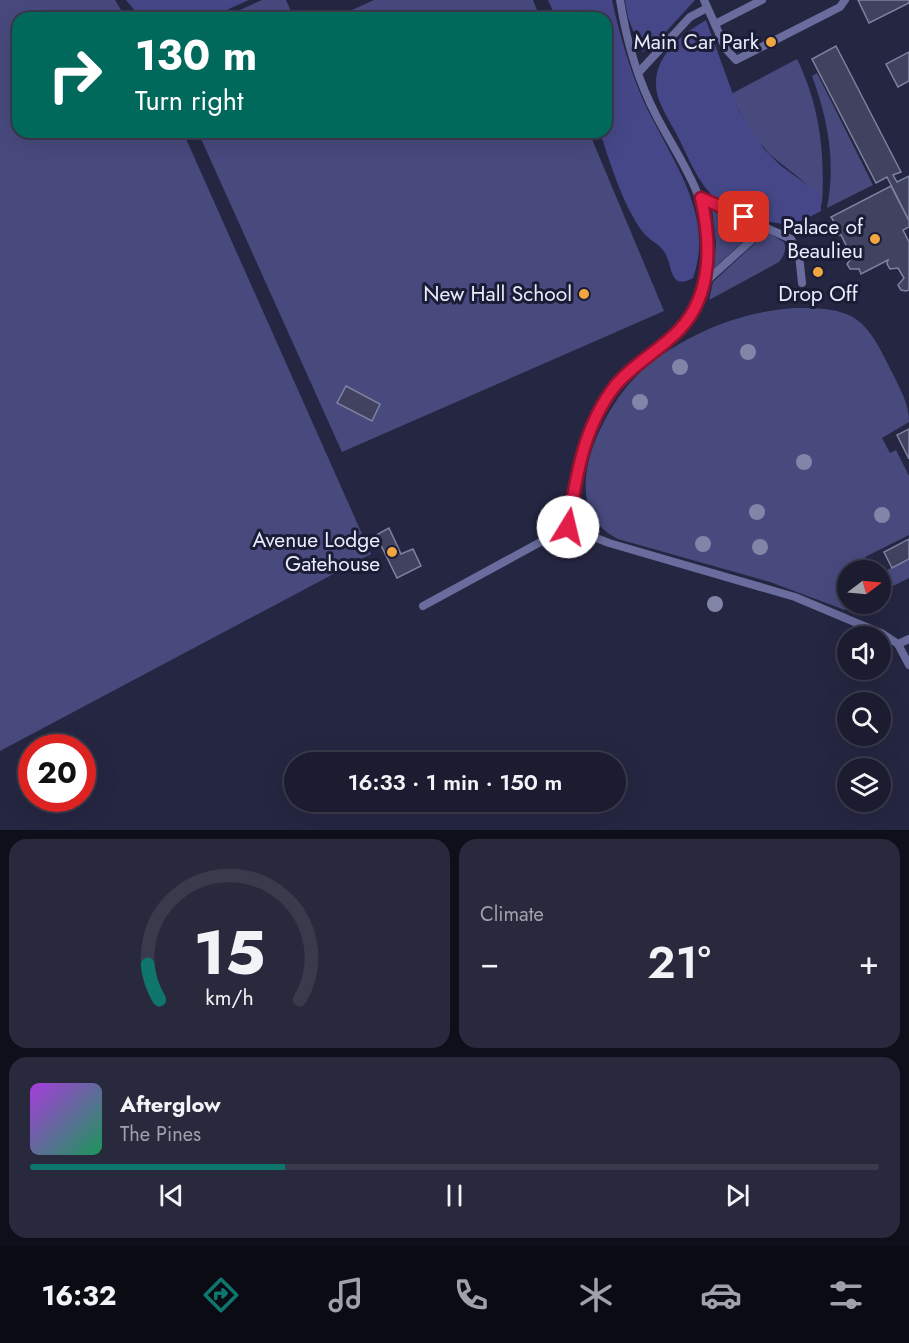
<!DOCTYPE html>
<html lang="en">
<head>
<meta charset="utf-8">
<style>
	body { margin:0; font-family:Jost,sans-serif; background:#29293d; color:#f1f3f6; height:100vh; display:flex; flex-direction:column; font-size:22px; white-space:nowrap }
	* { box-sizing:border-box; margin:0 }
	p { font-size:20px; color:#a0a1ab }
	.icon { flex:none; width:33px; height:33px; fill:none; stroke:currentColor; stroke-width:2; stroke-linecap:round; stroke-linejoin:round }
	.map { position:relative; height:830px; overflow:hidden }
	.side { display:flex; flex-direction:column; gap:9px; padding:9px; background:#0f0f1b; flex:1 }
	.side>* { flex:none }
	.hud { position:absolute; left:12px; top:12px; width:600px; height:126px; border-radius:18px; box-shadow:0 6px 24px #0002,0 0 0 2px #3a3a4d; background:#00695c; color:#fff; overflow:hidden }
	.needle { width:39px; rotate:74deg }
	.fabs { position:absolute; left:837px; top:560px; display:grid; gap:12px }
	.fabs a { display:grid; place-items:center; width:54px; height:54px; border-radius:50%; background:#1c1c31; box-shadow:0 6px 24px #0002,0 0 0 2px #3a3a4d; font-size:30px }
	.speed { position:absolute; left:18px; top:734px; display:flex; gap:12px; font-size:30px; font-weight:700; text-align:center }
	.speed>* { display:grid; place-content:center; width:78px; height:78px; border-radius:50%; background:#1c1c31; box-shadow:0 6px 24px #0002,0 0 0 2px #3a3a4d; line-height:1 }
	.speed .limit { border:9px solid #d22; background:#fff; color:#111 }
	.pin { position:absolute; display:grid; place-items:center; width:51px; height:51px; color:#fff; margin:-26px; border-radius:12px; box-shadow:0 3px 9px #0006 }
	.me { position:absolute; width:66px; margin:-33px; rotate:9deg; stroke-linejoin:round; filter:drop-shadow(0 0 4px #0008) }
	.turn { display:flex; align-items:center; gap:21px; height:126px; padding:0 24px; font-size:27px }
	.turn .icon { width:78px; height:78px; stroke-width:2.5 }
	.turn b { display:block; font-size:42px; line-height:51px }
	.big { font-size:45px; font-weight:600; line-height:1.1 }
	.side .tile { flex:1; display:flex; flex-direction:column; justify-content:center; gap:9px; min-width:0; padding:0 21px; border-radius:18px; background:#29293d }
	.side .dial { align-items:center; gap:0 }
	.dial svg { height:156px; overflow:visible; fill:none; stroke:#3a3a4d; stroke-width:7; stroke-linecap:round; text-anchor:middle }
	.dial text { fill:#f1f3f6; stroke:none }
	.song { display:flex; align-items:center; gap:18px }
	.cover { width:72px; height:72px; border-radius:9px; background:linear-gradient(135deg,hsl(280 70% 55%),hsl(150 70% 35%)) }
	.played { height:6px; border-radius:3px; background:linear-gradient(90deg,#0f766e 30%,#3a3a4d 30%) }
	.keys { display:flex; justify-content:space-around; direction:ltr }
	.heat { display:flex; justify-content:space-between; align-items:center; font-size:33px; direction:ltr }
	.side .tiles { flex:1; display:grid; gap:9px; grid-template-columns:1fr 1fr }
	.tile:last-child { grid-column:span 2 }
	.trip { position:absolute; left:284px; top:752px; width:342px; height:60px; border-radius:30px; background:#1c1c31; box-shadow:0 6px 24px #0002,0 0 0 2px #3a3a4d; font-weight:600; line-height:60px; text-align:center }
	.tabs { display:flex; height:96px; justify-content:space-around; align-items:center; background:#0b0b14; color:#a0a1ab }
	.tabs .icon { width:42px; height:42px }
	.tabs .active { color:#0f766e }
	.tabs b { font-size:27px; color:#f1f3f6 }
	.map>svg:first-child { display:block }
	.green { fill:#484a7e }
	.forest { fill:#464788 }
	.building { fill:#40425f; stroke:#7e82a2; stroke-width:1.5 }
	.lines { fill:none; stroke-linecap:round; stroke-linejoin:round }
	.service { stroke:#696c9c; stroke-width:8 }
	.tree { fill:#8285a7 }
	.route-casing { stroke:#92132f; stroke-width:15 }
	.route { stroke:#e11d48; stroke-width:10 }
	.poi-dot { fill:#f1a640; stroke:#1b1c36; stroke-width:2 }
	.labels { text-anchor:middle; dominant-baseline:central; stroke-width:6; stroke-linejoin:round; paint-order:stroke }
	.poi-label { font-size:21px; fill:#e9ebfd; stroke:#1b1c36; text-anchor:end }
</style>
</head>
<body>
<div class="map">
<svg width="909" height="830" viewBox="0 0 909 830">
	<rect width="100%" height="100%" fill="#252641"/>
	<!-- green -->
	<g class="green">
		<path d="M0 0H115L126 18H18V132H183L371 554 0 751Z"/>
		<path d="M262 0H286L294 18H222Z"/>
		<path d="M374 0H533L540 18H334Z"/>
		<path d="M797 59C820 106 825 153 822 205 819 188 779 165 766 150 751 133 740 114 731 94Z"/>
		<path d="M817 73 873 185 827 208C836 163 828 119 812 76Z"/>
		<path d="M198 132H589L664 311 342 452Z"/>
		<path d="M712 209H718L758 228 714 268 716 243Z"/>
		<path d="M767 232 784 242C787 250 784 255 779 262L709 300 713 282Z"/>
		<path d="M794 308C858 307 866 319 893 374 901 391 909 404 909 422L882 438 890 453 896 450 909 476V535L865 557 871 570H848L846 603 849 608 845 610 770 582 618 539C558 510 594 428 625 389 636 375 651 362 666 352 707 326 745 312 794 308Z"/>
		<path d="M909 559V578L891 587 883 572Z"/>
	</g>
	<!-- forest -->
	<g class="forest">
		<path d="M126 0H249L209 18H141Z"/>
		<path d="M548 0H612C619 32 628 63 640 93 665 152 717 211 693 278 669 291 673 266 665 253 659 243 648 240 642 231 623 205 610 163 600 132H606V18H556Z"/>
		<path d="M625 0H695L651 48 642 52 628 18Z"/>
		<path d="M706 20 739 111 764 149 780 165 817 192 821 198V211C813 215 804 220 795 223 773 228 726 210 710 193 695 177 686 152 676 133 668 118 655 100 656 82 657 53 683 34 706 20Z"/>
	</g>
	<!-- building -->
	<g class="building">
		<path d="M858 0H909V3L869 23Z"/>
		<path d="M836 46 901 172 893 175 897 182 909 176V221L887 177 876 183 812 59Z"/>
		<path d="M909 52V81L898 87 886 64Z"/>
		<path d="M891 186 909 221V227L903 230 909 242V290L906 291 901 290 898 285 904 278 898 268 890 269 887 264 888 260 861 274 859 269H850L847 264 852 257 841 235H833L829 229 835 223 831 217Z"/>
		<path d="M346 386 380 404 372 421 337 403Z"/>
		<path d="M909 429V459L897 435Z"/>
		<path d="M389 528 401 554 413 549 421 566 397 578 376 535Z"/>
		<path d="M909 539V559L892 568 884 552Z"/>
	</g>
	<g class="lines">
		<!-- service -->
		<g class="service">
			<path d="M704 0 726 49 736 60 840 7 845 0"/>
			<path d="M715 24 762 0"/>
			<path d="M639 72 690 17 707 8"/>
			<path d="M701 198 791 239 799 255 802 283"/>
			<path d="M704 283 766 227"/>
			<path d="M568 527C576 478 584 428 615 387 632 364 658 349 679 330 699 310 708 272 708 246 708 196 679 159 657 117 638 81 626 39 620 0"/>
			<path d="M568 527 609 543 795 597 883 634 898 644 909 665"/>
			<path d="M423 606 568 527"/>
			<path d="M898 644 909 639"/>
		</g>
	</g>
	<!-- trees -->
	<g class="tree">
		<circle cx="748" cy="352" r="8"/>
		<circle cx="680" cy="367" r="8"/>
		<circle cx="640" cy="402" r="8"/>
		<circle cx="804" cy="462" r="8"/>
		<circle cx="757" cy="512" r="8"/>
		<circle cx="882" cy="515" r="8"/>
		<circle cx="703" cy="544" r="8"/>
		<circle cx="760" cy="547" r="8"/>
		<circle cx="715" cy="604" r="8"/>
	</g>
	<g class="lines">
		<!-- route casing -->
		<g class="route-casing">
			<path id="route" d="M568 527C576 478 583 427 615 386 634 363 661 350 680 329 713 294 711 241 701 198L744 217"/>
		</g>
		<!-- route -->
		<use href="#route" class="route"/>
	</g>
	<!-- markers -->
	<g class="poi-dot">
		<circle cx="771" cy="42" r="6"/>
		<circle cx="875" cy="239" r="6"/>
		<circle cx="818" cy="272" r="6"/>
		<circle cx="584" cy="294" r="6"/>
		<circle cx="392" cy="552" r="6"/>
	</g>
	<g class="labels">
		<!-- poi labels -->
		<g class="poi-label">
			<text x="759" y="42">Main Car Park</text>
			<text x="863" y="227">Palace of<tspan x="863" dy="24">Beaulieu</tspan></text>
			<text x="572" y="294">New Hall School</text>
			<text x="818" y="294" text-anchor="middle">Drop Off</text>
			<text x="380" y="540">Avenue Lodge<tspan x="380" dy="24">Gatehouse</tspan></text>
		</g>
	</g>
</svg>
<div class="fabs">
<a><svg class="needle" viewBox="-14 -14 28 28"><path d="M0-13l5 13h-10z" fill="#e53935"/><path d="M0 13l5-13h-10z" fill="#a0a1ab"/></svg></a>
<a><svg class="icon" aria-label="sound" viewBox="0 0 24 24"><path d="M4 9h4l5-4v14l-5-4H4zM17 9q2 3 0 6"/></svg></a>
<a><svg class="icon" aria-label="search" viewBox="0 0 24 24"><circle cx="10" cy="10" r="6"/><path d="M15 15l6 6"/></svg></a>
<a><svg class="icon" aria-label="layers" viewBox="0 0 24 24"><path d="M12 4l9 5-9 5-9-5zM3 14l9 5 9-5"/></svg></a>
</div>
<div class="speed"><div class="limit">20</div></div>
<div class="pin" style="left:744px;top:217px;background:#d93025"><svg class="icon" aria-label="arrive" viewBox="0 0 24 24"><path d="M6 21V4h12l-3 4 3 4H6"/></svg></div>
<svg class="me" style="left:568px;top:527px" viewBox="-20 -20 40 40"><circle r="19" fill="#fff"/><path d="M0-13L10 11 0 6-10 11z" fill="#e11d48"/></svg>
<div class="trip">16:33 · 1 min · 150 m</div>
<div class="hud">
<div class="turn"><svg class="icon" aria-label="right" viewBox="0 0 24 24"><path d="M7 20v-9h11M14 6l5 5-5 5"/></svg><div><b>130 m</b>Turn right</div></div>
</div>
</div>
<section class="side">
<div class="tiles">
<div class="tile dial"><svg viewBox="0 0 100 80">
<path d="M14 69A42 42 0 1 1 86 69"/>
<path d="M14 69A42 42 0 0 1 8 51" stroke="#0f766e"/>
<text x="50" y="56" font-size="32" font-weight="700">15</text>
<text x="50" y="72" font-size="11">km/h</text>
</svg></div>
<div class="tile"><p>Climate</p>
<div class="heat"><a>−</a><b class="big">21°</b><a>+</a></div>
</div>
<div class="tile">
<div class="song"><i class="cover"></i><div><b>Afterglow</b><p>The Pines</p></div></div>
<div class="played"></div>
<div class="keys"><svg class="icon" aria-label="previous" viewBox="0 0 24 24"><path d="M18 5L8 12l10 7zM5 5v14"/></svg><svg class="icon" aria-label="pause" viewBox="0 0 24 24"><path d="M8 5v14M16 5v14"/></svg><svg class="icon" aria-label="next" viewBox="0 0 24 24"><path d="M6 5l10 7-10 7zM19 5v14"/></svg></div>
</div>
</div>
</section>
<nav class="tabs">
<b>16:32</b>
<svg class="icon active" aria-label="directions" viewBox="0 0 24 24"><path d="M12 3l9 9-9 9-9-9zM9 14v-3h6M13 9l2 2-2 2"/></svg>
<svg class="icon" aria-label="music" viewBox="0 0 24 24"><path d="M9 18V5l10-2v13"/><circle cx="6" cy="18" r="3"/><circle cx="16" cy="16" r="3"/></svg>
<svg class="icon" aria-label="phone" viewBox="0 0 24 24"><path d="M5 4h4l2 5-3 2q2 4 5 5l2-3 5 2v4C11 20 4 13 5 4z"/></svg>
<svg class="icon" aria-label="climate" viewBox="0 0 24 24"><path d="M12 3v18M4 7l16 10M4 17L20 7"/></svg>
<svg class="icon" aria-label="car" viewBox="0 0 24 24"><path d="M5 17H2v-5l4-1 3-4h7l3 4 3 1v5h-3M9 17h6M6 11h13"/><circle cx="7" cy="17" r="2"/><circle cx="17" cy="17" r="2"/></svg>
<svg class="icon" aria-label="filters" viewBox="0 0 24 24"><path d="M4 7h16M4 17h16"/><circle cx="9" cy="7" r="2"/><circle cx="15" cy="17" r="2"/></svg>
</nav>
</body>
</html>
